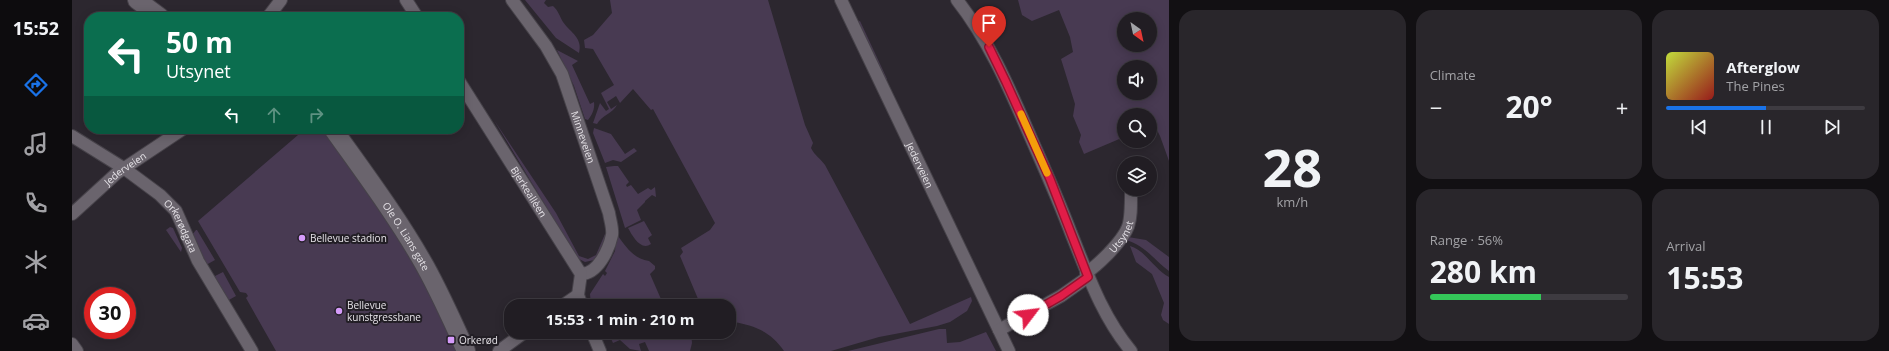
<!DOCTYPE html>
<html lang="en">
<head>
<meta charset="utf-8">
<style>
	body { margin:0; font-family:"Open Sans",sans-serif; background:#29262b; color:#f1f3f6; height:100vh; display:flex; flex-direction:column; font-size:15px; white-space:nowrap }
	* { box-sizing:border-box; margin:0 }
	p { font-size:13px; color:#a2a2a6 }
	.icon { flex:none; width:22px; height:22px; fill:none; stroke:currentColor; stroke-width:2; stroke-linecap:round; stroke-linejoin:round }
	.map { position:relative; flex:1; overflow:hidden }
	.side { display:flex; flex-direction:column; gap:10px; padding:10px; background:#121013; width:720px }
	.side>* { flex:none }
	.top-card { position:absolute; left:12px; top:12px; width:380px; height:122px; border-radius:16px; box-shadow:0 2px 10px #0003,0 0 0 1px #3e3b41; background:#0b6e4f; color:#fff; overflow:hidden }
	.needle { width:26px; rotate:147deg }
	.fabs { position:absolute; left:1045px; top:12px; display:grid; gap:8px }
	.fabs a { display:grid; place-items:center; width:40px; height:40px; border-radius:50%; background:#211d23; box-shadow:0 2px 10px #0003,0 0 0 1px #3e3b41; font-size:20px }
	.speed { position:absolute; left:12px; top:287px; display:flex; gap:8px; font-size:20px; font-weight:700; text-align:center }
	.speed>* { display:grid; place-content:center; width:52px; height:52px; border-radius:50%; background:#211d23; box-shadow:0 2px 10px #0003,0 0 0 1px #3e3b41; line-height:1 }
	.speed .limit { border:6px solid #d22; background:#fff; color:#111 }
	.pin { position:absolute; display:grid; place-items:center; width:34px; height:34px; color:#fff; margin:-41px -17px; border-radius:50% 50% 50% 0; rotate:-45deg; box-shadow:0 0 4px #0007 }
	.pin .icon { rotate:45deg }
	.me { position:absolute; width:44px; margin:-22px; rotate:60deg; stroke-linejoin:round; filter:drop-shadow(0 0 3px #0008) }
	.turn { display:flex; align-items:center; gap:14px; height:84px; padding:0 16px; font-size:18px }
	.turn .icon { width:52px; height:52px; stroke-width:2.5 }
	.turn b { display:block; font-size:28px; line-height:34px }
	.lanes { display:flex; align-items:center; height:38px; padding:0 16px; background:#0003; justify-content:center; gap:20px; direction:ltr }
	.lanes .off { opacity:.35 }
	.big { font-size:30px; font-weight:700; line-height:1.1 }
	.side .tile { flex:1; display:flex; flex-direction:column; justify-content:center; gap:6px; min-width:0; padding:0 14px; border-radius:16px; background:#29262b }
	.side .dial { align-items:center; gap:0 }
	.dial b { font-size:52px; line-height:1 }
	.song { display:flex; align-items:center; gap:12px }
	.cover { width:48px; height:48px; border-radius:6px; background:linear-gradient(135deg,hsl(70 70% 55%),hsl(0 70% 35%)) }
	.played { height:4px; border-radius:2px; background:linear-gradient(90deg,#1a73e8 50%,#3e3b41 50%) }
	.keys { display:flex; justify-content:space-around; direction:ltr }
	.heat { display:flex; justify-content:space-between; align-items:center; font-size:22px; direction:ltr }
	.charge { height:6px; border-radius:3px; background:linear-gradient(90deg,#34c759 56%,#3e3b41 0) }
	.side .tiles { flex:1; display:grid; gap:10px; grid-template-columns:repeat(3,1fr) }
	.tile:first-child { grid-row:span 2 }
	.trip { position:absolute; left:432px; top:299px; width:232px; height:40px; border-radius:16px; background:#211d23; box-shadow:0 2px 10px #0003,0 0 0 1px #3e3b41; font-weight:700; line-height:40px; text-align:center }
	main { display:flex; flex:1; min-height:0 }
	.dock { display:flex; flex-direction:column; width:72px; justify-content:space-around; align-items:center; background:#0d0c0e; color:#a2a2a6 }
	.dock .icon { width:28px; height:28px }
	.dock .on { color:#1a73e8 }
	.dock b { font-size:18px; color:#f1f3f6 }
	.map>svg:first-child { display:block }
	.green { fill:#483a52; fill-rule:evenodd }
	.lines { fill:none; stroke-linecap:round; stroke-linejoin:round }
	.street-casing { stroke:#464249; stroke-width:14 }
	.secondary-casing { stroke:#464249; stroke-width:20 }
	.street { stroke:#6a646d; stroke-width:12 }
	.secondary { stroke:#6a646d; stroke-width:18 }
	.route-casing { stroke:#92132f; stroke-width:10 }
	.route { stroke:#e11d48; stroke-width:7 }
	.slow { stroke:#f59e0b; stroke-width:7 }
	.poi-dot { fill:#d59bfa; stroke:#221e25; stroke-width:1.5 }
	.labels { text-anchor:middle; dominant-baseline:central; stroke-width:4; stroke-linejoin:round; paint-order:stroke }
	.street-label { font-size:10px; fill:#e5e2e7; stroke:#221e25 }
	.poi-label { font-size:10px; fill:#e5e2e7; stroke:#221e25; text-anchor:start }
</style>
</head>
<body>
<main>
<nav class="dock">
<b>15:52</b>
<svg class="icon on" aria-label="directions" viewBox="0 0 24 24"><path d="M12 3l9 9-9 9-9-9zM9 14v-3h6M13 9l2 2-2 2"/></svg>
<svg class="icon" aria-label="music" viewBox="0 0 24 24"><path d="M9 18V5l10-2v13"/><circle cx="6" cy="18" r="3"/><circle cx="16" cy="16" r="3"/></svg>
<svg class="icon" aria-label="phone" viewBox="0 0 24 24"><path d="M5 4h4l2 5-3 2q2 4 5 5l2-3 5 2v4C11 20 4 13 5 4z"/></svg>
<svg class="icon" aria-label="climate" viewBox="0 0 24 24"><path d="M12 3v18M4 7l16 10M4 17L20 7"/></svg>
<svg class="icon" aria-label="car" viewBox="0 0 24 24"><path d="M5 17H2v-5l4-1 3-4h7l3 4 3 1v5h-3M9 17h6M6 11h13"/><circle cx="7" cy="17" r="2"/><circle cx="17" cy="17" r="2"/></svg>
</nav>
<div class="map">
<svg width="1097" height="351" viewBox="0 0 1097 351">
	<rect width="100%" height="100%" fill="#2c272f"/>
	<!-- green -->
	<g class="green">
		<path d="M453 0H474L472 3 476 7 481 6C486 10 488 17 491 22 499 33 511 38 507 53L484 38Z"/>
		<path d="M538 0H696L733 125 741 143 739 148C743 156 749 159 753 165L838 324 899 297 900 301 895 311 878 322 865 326 807 337 759 351H712C699 332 684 326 662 322L658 323 657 327V306H629L608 256 611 252 609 248 638 230 643 223 581 109 579 110 561 89 548 103 544 96 535 102 539 109 545 105C541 113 529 116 525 124L521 123 528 103 534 111 537 109 529 93 542 85 521 49 513 48 512 40 521 35 540 13Z"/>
		<path d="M946 0H1097V161L1088 136 1083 126 1078 127V115H1052V137L1012 154 1007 142 1009 135 1001 116 1003 104 989 59 1001 52 998 37 987 10 960 21 950 15ZM1052 19H1078V45H1052ZM1052 67H1078V93H1052Z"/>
		<path d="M788 21 815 79 813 80 785 22Z"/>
		<path d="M485 50 506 61 500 65 518 104 522 102C523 109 520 115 516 120L513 119 502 86Z"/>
		<path d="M422 120 484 213 507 256 516 259 524 255 533 234 534 237 525 257 522 260 513 262 505 258Z"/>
		<path d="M522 128 539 134 553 154 562 148 565 151 549 162 541 160 533 163 521 133Z"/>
		<path d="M233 129H254L340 260 386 351H204L174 298 176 296 174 293 168 292 126 221Z"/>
		<path d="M542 166H546L557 182 554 185 555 187 559 185 566 194 576 188 579 190 583 187 584 197 580 195 573 201V202L565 210 569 220 553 228 534 167Z"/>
		<path d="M572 221 580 235 576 238 579 244C569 251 561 237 556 228Z"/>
		<path d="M98 227 101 228 110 248 109 252 94 230Z"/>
		<path d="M124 230H125L143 260 134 265 120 235Z"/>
		<path d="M544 236H546C554 247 562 259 577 261L583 266V269L578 274 592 306H519L518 294 531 274 533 276 535 273 533 271 543 251Z"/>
		<path d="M1056 237 1074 240 1097 257V271C1082 260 1072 244 1053 240Z"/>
		<path d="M1058 246C1072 249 1083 270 1097 277V324L1091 320 1089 315 1092 303 1080 274 1064 262Z"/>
		<path d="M151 272 164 296 155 301 141 277Z"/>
		<path d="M867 329H874L875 343 888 342 914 332 924 351H776Z"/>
		<path d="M536 332H619L620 343 618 351H577L573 342 567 344 569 351 558 349 548 340 541 343Z"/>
	</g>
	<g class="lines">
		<!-- street casing -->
		<g class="street-casing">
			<g id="street">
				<path d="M334 0 345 17"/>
				<path id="s1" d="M440 0 474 46 490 74 537 213C538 220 541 228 540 235 537 249 526 274 509 274"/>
				<path id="s2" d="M769 0 937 351"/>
				<path d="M885 0C918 42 938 90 959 138 973 170 987 201 999 233 1016 275 1030 316 1059 351"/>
				<path d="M196 17 209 0"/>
				<path id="s3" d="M387 81 509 274 506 295 510 306"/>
				<path id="s4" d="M0 136 53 169 88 195 104 211 126 261 180 351"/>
				<path id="s5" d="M0 214 45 173 111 129"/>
				<path id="s6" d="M1014 273C1022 268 1029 261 1036 254 1060 229 1059 224 1059 189"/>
				<path d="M490 306 506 295"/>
				<path d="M927 330 989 296 1016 277"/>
				<path d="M520 332 528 351"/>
				<path d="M0 344 5 351"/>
				<path d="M427 351 453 332"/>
			</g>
		</g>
		<!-- secondary casing -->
		<g class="secondary-casing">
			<g id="secondary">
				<path d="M65 0 88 17"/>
				<path id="s7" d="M261 129C293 174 326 218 353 266 368 293 381 322 394 351"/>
			</g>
		</g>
		<!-- street -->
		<use href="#street" class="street"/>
		<!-- secondary -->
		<use href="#secondary" class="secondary"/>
	</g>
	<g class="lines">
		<!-- route casing -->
		<g class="route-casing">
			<path id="route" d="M917 47 934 82 978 179 1016 277 989 296 956 315"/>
		</g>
		<!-- route -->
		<use href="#route" class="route"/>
		<!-- slow -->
		<path class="slow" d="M949 114 975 173"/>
	</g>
	<!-- markers -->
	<g class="poi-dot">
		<circle cx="230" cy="238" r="4"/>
		<circle cx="267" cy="311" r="4"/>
		<rect x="375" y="336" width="8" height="8" rx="2"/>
	</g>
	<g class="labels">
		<!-- street labels -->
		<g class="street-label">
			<text stroke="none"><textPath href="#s1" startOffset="156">Minneveien</textPath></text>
			<text stroke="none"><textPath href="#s2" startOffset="183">Jederveien</textPath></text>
			<text stroke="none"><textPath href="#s5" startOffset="70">Jederveien</textPath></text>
			<text stroke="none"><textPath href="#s3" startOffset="131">Bjerkeallèen</textPath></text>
			<text stroke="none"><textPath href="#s4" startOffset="144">Orkerødgata</textPath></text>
			<text stroke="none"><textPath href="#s7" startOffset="130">Ole O. Lians gate</textPath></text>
			<text stroke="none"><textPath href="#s6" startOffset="51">Utsynet</textPath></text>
		</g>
		<!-- poi labels -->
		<g class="poi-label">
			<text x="238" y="238">Bellevue stadion</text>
			<text x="275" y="305">Bellevue<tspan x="275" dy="12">kunstgressbane</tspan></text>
			<text x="387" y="340">Orkerød</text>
		</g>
	</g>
</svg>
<div class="fabs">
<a><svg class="needle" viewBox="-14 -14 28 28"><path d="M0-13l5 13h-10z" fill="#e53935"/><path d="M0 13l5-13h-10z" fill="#a2a2a6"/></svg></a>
<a><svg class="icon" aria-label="sound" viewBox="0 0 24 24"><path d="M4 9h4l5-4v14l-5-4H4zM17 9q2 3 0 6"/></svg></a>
<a><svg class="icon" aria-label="search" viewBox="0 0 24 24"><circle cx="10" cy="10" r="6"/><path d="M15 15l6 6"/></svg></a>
<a><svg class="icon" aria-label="layers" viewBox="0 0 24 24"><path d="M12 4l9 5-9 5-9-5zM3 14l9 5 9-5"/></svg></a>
</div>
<div class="speed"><div class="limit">30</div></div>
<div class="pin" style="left:917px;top:47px;background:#d93025"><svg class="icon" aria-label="arrive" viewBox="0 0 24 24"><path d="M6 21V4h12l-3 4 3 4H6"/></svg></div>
<svg class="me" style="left:956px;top:315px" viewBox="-20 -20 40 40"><circle r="19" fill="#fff"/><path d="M0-13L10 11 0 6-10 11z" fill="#e11d48"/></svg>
<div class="trip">15:53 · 1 min · 210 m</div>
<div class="top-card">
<div class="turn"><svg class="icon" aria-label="left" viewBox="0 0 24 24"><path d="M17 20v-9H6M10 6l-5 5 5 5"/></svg><div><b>50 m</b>Utsynet</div></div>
<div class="lanes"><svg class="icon" aria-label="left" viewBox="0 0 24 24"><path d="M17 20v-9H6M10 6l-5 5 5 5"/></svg><svg class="icon off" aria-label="ahead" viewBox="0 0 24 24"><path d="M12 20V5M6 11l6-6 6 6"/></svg><svg class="icon off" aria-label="right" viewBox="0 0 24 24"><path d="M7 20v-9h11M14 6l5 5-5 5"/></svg></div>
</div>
</div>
<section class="side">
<div class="tiles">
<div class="tile dial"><b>28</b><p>km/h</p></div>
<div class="tile"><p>Climate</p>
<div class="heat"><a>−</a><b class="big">20°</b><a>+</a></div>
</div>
<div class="tile">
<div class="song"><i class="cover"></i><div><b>Afterglow</b><p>The Pines</p></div></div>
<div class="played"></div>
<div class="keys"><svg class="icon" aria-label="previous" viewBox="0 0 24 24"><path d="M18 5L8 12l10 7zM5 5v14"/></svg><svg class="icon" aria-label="pause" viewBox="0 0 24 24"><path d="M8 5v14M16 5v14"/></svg><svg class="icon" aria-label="next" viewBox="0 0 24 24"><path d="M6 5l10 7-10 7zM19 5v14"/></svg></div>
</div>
<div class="tile"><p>Range · 56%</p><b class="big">280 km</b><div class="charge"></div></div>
<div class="tile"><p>Arrival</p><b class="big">15:53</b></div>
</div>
</section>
</main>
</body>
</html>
